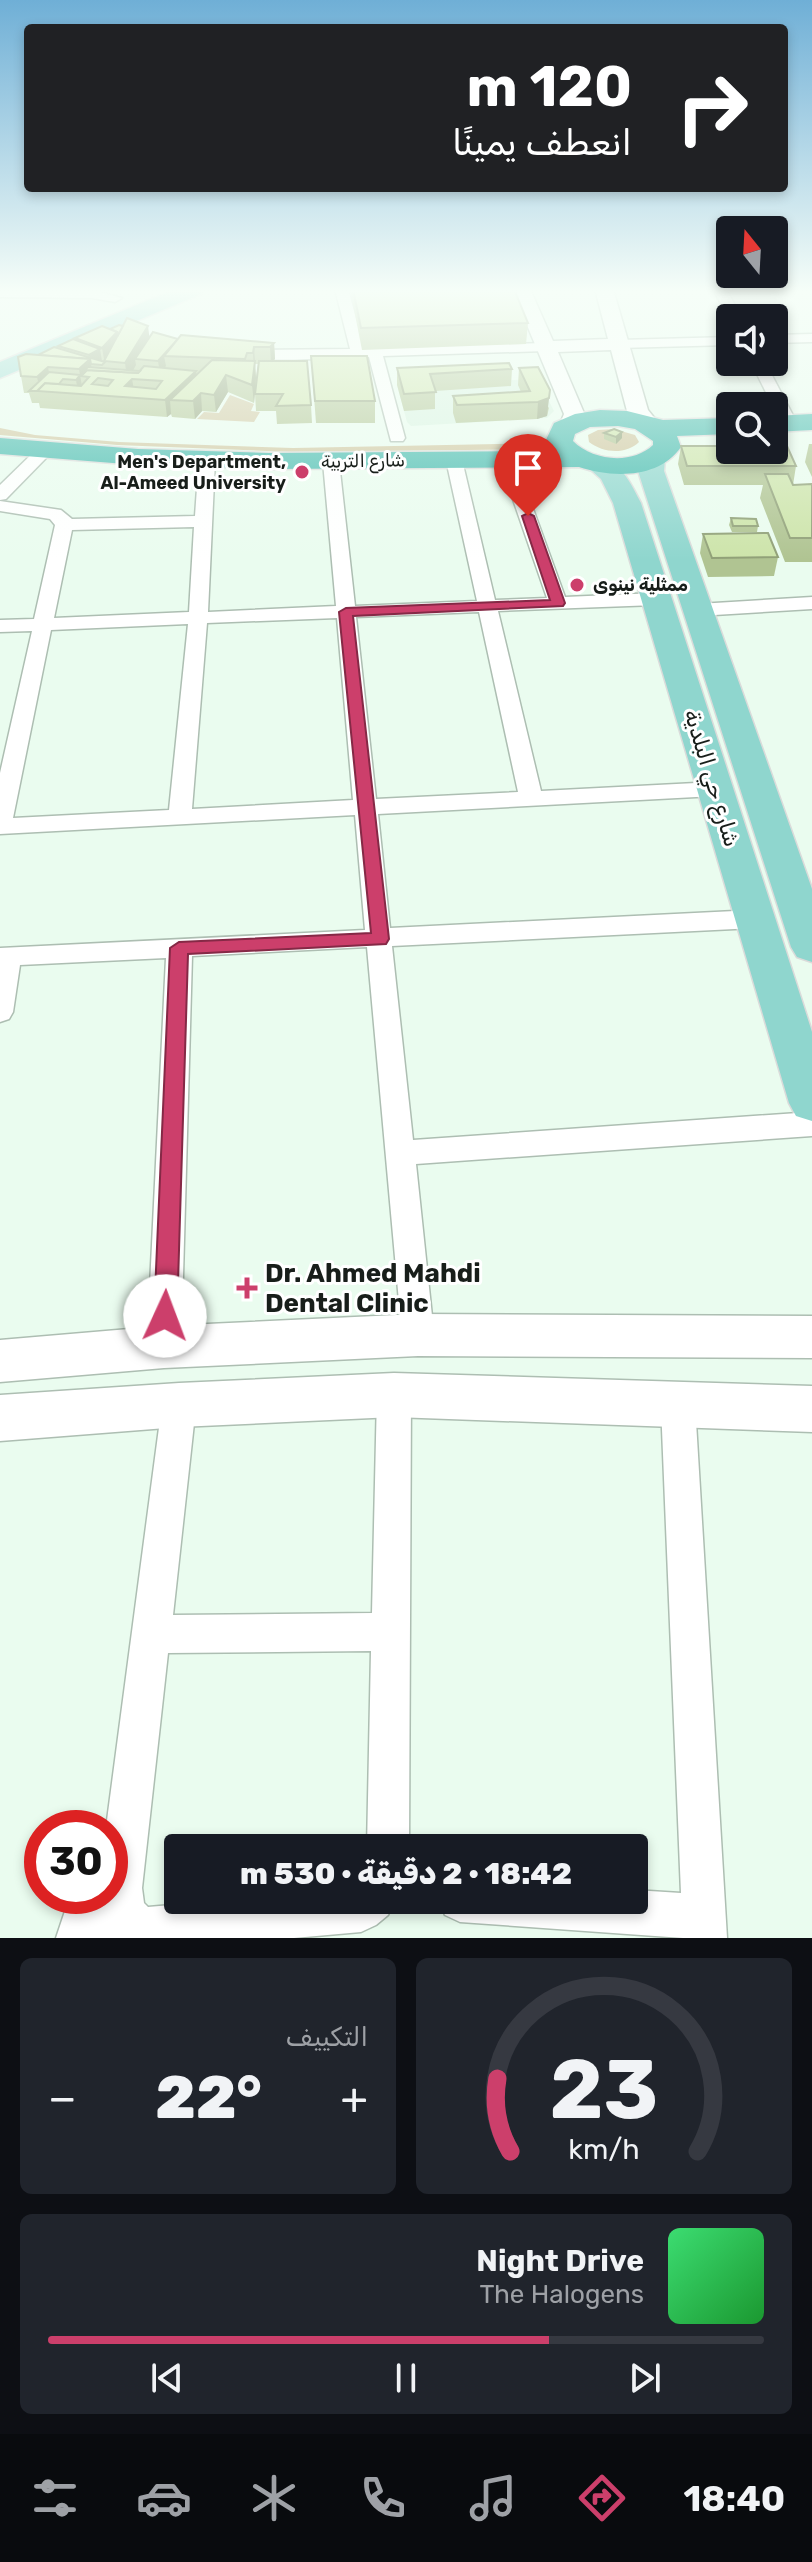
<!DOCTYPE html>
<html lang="ar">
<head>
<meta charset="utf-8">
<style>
	body { margin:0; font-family:Rubik,"Noto Sans Arabic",sans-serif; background:#20242c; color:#f1f3f6; direction:rtl; height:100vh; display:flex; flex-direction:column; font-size:30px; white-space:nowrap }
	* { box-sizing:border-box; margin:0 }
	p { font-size:26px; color:#9ea1a6 }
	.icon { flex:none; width:44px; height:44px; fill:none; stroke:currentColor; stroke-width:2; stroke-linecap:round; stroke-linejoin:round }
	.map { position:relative; height:1938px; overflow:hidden; direction:ltr }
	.panel { display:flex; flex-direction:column; gap:20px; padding:20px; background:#0d0f14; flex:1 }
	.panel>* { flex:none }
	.hud { position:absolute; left:24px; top:24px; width:764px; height:168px; border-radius:8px; box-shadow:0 4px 12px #0003; direction:rtl; background:#202124; color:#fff; overflow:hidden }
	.needle { width:52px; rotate:342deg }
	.controls { position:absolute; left:716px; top:216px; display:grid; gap:16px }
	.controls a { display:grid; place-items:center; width:72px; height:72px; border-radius:8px; background:#171b24; box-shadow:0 4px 12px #0003; font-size:40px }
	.speed { position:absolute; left:24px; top:1810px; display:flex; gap:16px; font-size:40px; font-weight:700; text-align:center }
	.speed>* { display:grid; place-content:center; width:104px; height:104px; border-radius:50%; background:#171b24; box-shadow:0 4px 12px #0003; line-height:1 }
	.speed .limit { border:12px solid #d22; background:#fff; color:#111 }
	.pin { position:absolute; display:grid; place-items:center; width:68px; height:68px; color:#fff; margin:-82px -34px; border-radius:50% 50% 50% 0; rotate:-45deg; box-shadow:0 0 8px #0007 }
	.pin .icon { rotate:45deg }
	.me { position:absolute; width:88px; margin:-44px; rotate:2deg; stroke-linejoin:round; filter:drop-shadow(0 0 6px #0008) }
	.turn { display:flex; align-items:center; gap:28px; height:168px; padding:0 24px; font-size:36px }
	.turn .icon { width:104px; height:104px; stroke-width:2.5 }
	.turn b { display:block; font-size:56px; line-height:68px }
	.big { font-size:60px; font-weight:800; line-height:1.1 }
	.panel .tile { flex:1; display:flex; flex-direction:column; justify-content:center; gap:12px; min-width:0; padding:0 28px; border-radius:12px; background:#20242c }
	.panel .dial { align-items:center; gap:0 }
	.dial svg { height:208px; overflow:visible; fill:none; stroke:#363941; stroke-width:7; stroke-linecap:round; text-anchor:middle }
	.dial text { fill:#f1f3f6; stroke:none }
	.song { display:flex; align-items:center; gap:24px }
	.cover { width:96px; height:96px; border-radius:12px; background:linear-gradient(135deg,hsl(140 70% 55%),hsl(130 70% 35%)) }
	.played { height:8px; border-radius:4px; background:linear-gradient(90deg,#cc3f6b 70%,#363941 70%) }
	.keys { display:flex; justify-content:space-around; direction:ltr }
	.heat { display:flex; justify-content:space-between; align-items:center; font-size:44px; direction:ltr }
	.panel .tiles { flex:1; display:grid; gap:20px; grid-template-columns:1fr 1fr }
	.tile:last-child { grid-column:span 2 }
	.trip { position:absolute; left:164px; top:1834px; width:484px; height:80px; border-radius:8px; background:#171b24; box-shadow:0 4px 12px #0003; font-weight:800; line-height:80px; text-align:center; direction:rtl }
	.tab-bar { display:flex; height:128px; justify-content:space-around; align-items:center; background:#090b0e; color:#9ea1a6 }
	.tab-bar .icon { width:56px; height:56px }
	.tab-bar .current { color:#cc3f6b }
	.tab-bar b { font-size:36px; color:#f1f3f6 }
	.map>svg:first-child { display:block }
	.built { fill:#d9f3e1 }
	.green { fill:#d0c69f }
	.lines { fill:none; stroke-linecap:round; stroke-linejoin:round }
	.street-casing { stroke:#adbeb2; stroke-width:3 }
	.secondary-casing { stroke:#adbeb2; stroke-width:3 }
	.primary-casing { stroke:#dadbda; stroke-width:3 }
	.highway-casing { stroke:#dadbda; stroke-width:3 }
	.street { fill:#fff; fill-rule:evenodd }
	.secondary { fill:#fff; fill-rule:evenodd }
	.primary { fill:#8fd6ce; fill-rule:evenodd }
	.highway { fill:#44baae; fill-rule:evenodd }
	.wall { fill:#b0c492; fill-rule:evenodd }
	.shaded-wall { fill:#90a077 }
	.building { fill:#cde4aa; stroke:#90a077; stroke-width:2; fill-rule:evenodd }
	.route { fill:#cc3f6b; stroke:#852946; stroke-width:2 }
	.poi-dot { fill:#cc3f6b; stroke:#fff; stroke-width:3 }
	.labels { text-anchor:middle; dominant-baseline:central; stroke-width:6; stroke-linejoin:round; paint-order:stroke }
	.far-street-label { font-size:18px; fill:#181e1a; stroke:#fff }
	.far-poi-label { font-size:18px; font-weight:bold; fill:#181e1a; stroke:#fff; text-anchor:end }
	.street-label { font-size:22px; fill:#181e1a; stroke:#fff }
	.near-poi-label { font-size:26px; font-weight:bold; fill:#181e1a; stroke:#fff; text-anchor:start }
</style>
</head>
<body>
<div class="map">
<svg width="812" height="1938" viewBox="0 0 812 1938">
	<rect width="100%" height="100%" fill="#eafcef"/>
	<!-- built -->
	<path class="built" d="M538 379 554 411 547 418 411 426 407 422 397 385Z"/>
	<!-- green -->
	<g class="green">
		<path d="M230 395 254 404 251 411 260 412 254 422 197 419 204 412 219 413Z"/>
		<path d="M0 428 35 435 119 442 293 448 547 443 552 449 292 452 117 445 0 435Z"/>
		<path d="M614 429 635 435 639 442C626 455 603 453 589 442L588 435 598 430Z"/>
	</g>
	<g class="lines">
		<!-- street casing -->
		<g class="street-casing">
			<g id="street">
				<path d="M0 289 92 290 122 298 115 302 92 298 0 297Z"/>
				<path d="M335 289H348L364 348 546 343 553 347 546 351 383 356 405 438 403 441H391L369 357C345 357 249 365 235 354L242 350 350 349Z"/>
				<path d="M713 289H726L742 318H730V321Z"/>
				<path d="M812 334V342L774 343V335Z"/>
				<path d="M730 337V345L619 348 612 344 619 340Z"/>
				<path d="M751 362H765L797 423 795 426H783L781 423Z"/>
				<path d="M45 445 51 447V453L6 499 0 500V485L39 447Z"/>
				<path d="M507 454 515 459 565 597 656 593 665 599 656 605 498 611 541 791 715 782 723 784 726 789 723 794 715 796 378 814 390 928 755 910 764 913 768 919 764 925 755 928 392 946 413 1140 812 1112V1136L416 1164 434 1335 430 1346 418 1350 406 1346 402 1335 367 947 192 956 181 1347 176 1358 164 1362 152 1358 147 1347 166 958 20 965 13 1012 9 1019 0 1022V948L365 930 355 815 0 834V773L32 631 0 632V620L34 619 55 525 50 519 0 511V501L61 510 72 519 195 516 199 460 201 457H213L215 460 208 612 336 606 323 462 331 457 339 462 355 606 477 601 446 460 454 455 462 460 495 600 547 598 499 459ZM194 527 189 612 54 618 72 530ZM479 612 518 792 376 799 356 617ZM337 618 353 800 192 809 207 623ZM188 624 169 810 13 818 51 630Z"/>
				<path d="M812 597V609L698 616 688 610 698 604Z"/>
				<path d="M394 1379 406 1384 411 1395 409 1848H367L371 1651 168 1653 142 1888 144 1903 148 1907 228 1900H395L388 1915 376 1925 361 1932 294 1938H56L65 1911 99 1899V1896H110V1828H106L162 1405 167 1394 179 1389 191 1394 196 1405 173 1615 372 1613 377 1395 382 1384Z"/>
				<path d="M678 1389 690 1394 695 1405 727 1938H683L460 1922 445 1915 438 1900H634V1890L681 1893 661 1405 666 1394Z"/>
			</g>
		</g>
		<!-- secondary casing -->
		<g class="secondary-casing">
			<g id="secondary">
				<path d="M512 289H530L553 341 608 339 595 289H613L648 410 660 425 657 430H641L627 411 611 350 558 352 587 420 579 429H563L560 424 564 414Z"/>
				<path d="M418 1314 812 1316V1358L418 1356 164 1368 0 1382V1340L164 1326Z"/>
				<path d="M394 1373 812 1386V1432L394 1417 179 1427 0 1441V1395L179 1383Z"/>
			</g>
		</g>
		<!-- primary casing -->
		<g class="primary-casing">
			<g id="primary">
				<path d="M175 289H204L201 294 0 378V362Z"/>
				<path d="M652 451 661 453 665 459 664 471 812 889V962L797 957 791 947 638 471 643 453Z"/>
				<path d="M596 455C621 461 630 482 641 503L812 1032V1121L796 1116 789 1103 613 503 601 479 583 463 587 457Z"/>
			</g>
		</g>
		<!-- highway casing -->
		<g class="highway-casing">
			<g id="highway">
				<path d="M600 410 627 411 663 420 730 418V434L677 436 681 447C659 479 612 478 579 467L269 469 138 465 0 454V438L138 449 269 453 552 451 545 442 554 423 575 414ZM618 426 635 429 653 441V445C632 465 593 461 573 441L575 434 590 427Z"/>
				<path d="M812 414V430L774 432V416Z"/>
			</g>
		</g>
		<!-- street -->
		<use href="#street" class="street"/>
		<!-- secondary -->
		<use href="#secondary" class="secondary"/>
		<!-- primary -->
		<use href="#primary" class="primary"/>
		<!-- highway -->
		<use href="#highway" class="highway"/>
	</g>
	<!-- wall -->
	<g class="wall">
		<path d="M350 289H514L528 323 526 344 362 350Z"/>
		<path d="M110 329 150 337 178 339 274 343 275 359 273 361 311 405 312 423 277 424 276 411H256L255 394 254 403 228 392 216 412 202 411 195 419 172 417 171 414 167 417 40 408 39 403H32L29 393H24L21 376 38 355 58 348V346L76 340 75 338ZM255 364H258L256 378 255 365Z"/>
		<path d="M311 356 375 401V423H316Z"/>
		<path d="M397 368 512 369 511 386 435 391V409L404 411 397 385Z"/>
		<path d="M519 368 549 408 547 416 537 419 456 423 453 413V396L521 392 518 385Z"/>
		<path d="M604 433 622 438 616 444 604 439Z"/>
		<path d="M809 444H812V477L805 462Z"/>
		<path d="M681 446 796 466 793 485 812 484V562H785L760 498 763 485H684L678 464Z"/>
		<path d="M731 518 758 526 757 532H732L729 525Z"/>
		<path d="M703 534 778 557 774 576 708 577 700 553Z"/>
	</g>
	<!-- shaded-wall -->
	<g class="shaded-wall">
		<path d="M148 326 150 342 135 359 136 365 129 378H127L125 363Z"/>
		<path d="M117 332 119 343 104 359 102 348Z"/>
		<path d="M178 339 164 356 166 366 160 373 158 361Z"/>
		<path d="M274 343 275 359 271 363 270 347Z"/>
		<path d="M254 347 256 378 254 403 252 385 254 369 253 353Z"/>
		<path d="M100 349 102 361 91 364 93 376 80 375 79 369 90 360 89 355Z"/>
		<path d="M48 367 51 384 40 390 37 377Z"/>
		<path d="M196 371 198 388 170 400 171 414 167 417 165 400Z"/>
		<path d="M80 375 82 386 78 392 76 380Z"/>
		<path d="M226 375 228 392 216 412 214 395Z"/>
		<path d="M132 379 135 396 125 386Z"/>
		<path d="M550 390 547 416 537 419 538 402Z"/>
		<path d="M201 393 202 411 195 419 193 401Z"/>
		<path d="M622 432V438L616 444V437Z"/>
	</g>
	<!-- building -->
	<g class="building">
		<path d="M353 289H514L528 323 361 328Z"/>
		<path d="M127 318 148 326 125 363 104 361Z"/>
		<path d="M119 325 123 326 118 335 117 332 110 329Z"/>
		<path d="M102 326 117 332 102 348 75 338Z"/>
		<path d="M153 332 178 339 158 361 135 359Z"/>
		<path d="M181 335 274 343 270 347H254L253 353H247L245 359 164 356Z"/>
		<path d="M73 339 100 349 89 355 58 346Z"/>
		<path d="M54 347 105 362 102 365 91 364 90 359 38 355Z"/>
		<path d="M26 354 90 359 79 369 48 367 37 377 21 376 18 357Z"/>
		<path d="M311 356H367L375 401H315Z"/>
		<path d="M212 360 255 361 252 385 226 375 214 395 201 393 193 401 170 400Z"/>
		<path d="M259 361H307L311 405 276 406 283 394H255Z"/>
		<path d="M509 363 512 369 430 374 436 392 404 394 397 368Z"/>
		<path d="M144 366 196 371 165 400 37 391 45 383 81 386 89 377 81 376 87 370 138 373ZM98 378 113 380 108 386 92 384ZM132 379 162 381 156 389 125 386Z"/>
		<path d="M88 367 140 371 138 373 87 370 82 375H80L76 380 63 379 59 384 45 383 37 391H29L49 372 80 375Z"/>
		<path d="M538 367 550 390 549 398 538 402 457 405 453 396 530 391 519 368Z"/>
		<path d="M614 429 622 432 616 437 604 433Z"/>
		<path d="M681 446H730V450H774V446H787L796 466H687Z"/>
		<path d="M765 474H788L793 485 812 484V538H790Z"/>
		<path d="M731 518 756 519 758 526H733Z"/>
		<path d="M768 533 778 557 712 558 703 534Z"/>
	</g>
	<!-- sky -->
	<linearGradient id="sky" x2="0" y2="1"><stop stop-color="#6fafd6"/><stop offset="0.52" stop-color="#f6fef8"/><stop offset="1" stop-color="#f6fef8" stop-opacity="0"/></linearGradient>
	<rect width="812" height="560" fill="url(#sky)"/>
	<!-- route -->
	<path class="route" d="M528 513 534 516 565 603 563 606 353 616 389 939 386 944 188 954 177 1316 173 1324 165 1327 157 1324 154 1316 170 948 179 942 371 933 339 612 346 608 550 600 522 516Z"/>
	<!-- markers -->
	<g class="poi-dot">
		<circle cx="302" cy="472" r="8"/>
		<circle cx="577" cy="585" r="8"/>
		<path d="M243 1276h8v8h8v8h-8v8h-8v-8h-8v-8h8z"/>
	</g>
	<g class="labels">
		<!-- far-street labels -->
		<g class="far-street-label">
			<text transform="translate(363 461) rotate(-1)">شارع التربية</text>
		</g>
		<!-- far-poi labels -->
		<g class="far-poi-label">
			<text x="286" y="462">Men's Department,<tspan x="286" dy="21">Al-Ameed University</tspan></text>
			<text x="593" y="585" text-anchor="start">ممثلية نينوى</text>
		</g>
		<!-- street labels -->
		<g class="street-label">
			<text transform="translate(712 778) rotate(73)">شارع حي البلدية</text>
		</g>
		<!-- near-poi labels -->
		<g class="near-poi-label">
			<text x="265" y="1273">Dr. Ahmed Mahdi<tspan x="265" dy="30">Dental Clinic</tspan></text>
		</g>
	</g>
</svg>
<div class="controls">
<a><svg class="needle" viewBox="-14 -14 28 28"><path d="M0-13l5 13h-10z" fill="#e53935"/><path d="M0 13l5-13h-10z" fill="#9ea1a6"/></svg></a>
<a><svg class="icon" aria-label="sound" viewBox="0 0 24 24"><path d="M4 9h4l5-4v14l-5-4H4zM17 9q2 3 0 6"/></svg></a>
<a><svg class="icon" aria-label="search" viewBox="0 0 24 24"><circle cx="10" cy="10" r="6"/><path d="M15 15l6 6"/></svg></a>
</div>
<div class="speed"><div class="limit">30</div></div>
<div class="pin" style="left:528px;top:516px;background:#d93025"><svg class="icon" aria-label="arrive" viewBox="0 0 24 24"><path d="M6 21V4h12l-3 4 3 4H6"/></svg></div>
<svg class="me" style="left:165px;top:1316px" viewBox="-20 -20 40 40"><circle r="19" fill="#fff"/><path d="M0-13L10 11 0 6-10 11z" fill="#cc3f6b"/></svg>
<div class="trip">18:42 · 2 دقيقة · 530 m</div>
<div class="hud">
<div class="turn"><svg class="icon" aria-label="right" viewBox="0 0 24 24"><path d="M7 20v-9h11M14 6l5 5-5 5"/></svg><div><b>120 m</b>انعطف يمينًا</div></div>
</div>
</div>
<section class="panel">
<div class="tiles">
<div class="tile dial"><svg viewBox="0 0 100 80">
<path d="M14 69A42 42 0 1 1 86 69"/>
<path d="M14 69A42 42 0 0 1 9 41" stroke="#cc3f6b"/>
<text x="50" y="56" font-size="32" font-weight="700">23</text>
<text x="50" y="72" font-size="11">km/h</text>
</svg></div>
<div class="tile"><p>التكييف</p>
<div class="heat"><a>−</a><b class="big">22°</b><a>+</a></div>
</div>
<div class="tile">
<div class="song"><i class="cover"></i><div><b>Night Drive</b><p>The Halogens</p></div></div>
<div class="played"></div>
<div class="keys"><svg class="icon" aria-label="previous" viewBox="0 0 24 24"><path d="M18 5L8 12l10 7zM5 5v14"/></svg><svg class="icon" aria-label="pause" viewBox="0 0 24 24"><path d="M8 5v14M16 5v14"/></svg><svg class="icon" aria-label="next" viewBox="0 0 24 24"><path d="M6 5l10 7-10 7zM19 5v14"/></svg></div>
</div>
</div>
</section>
<nav class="tab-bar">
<b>18:40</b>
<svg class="icon current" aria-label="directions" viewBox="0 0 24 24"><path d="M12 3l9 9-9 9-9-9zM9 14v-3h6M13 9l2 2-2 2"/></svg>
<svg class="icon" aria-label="music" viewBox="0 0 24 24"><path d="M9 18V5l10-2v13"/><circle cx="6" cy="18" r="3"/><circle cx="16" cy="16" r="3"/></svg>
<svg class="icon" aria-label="phone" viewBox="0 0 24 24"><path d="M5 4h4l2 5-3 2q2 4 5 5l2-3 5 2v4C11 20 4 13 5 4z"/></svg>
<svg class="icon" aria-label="climate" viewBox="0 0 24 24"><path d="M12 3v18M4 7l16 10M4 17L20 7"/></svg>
<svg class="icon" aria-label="car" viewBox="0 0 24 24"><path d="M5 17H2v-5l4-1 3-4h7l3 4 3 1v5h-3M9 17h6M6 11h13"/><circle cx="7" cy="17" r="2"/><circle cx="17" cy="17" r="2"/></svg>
<svg class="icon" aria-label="filters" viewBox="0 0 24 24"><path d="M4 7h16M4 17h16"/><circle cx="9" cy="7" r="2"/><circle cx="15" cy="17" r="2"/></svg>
</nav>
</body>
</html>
